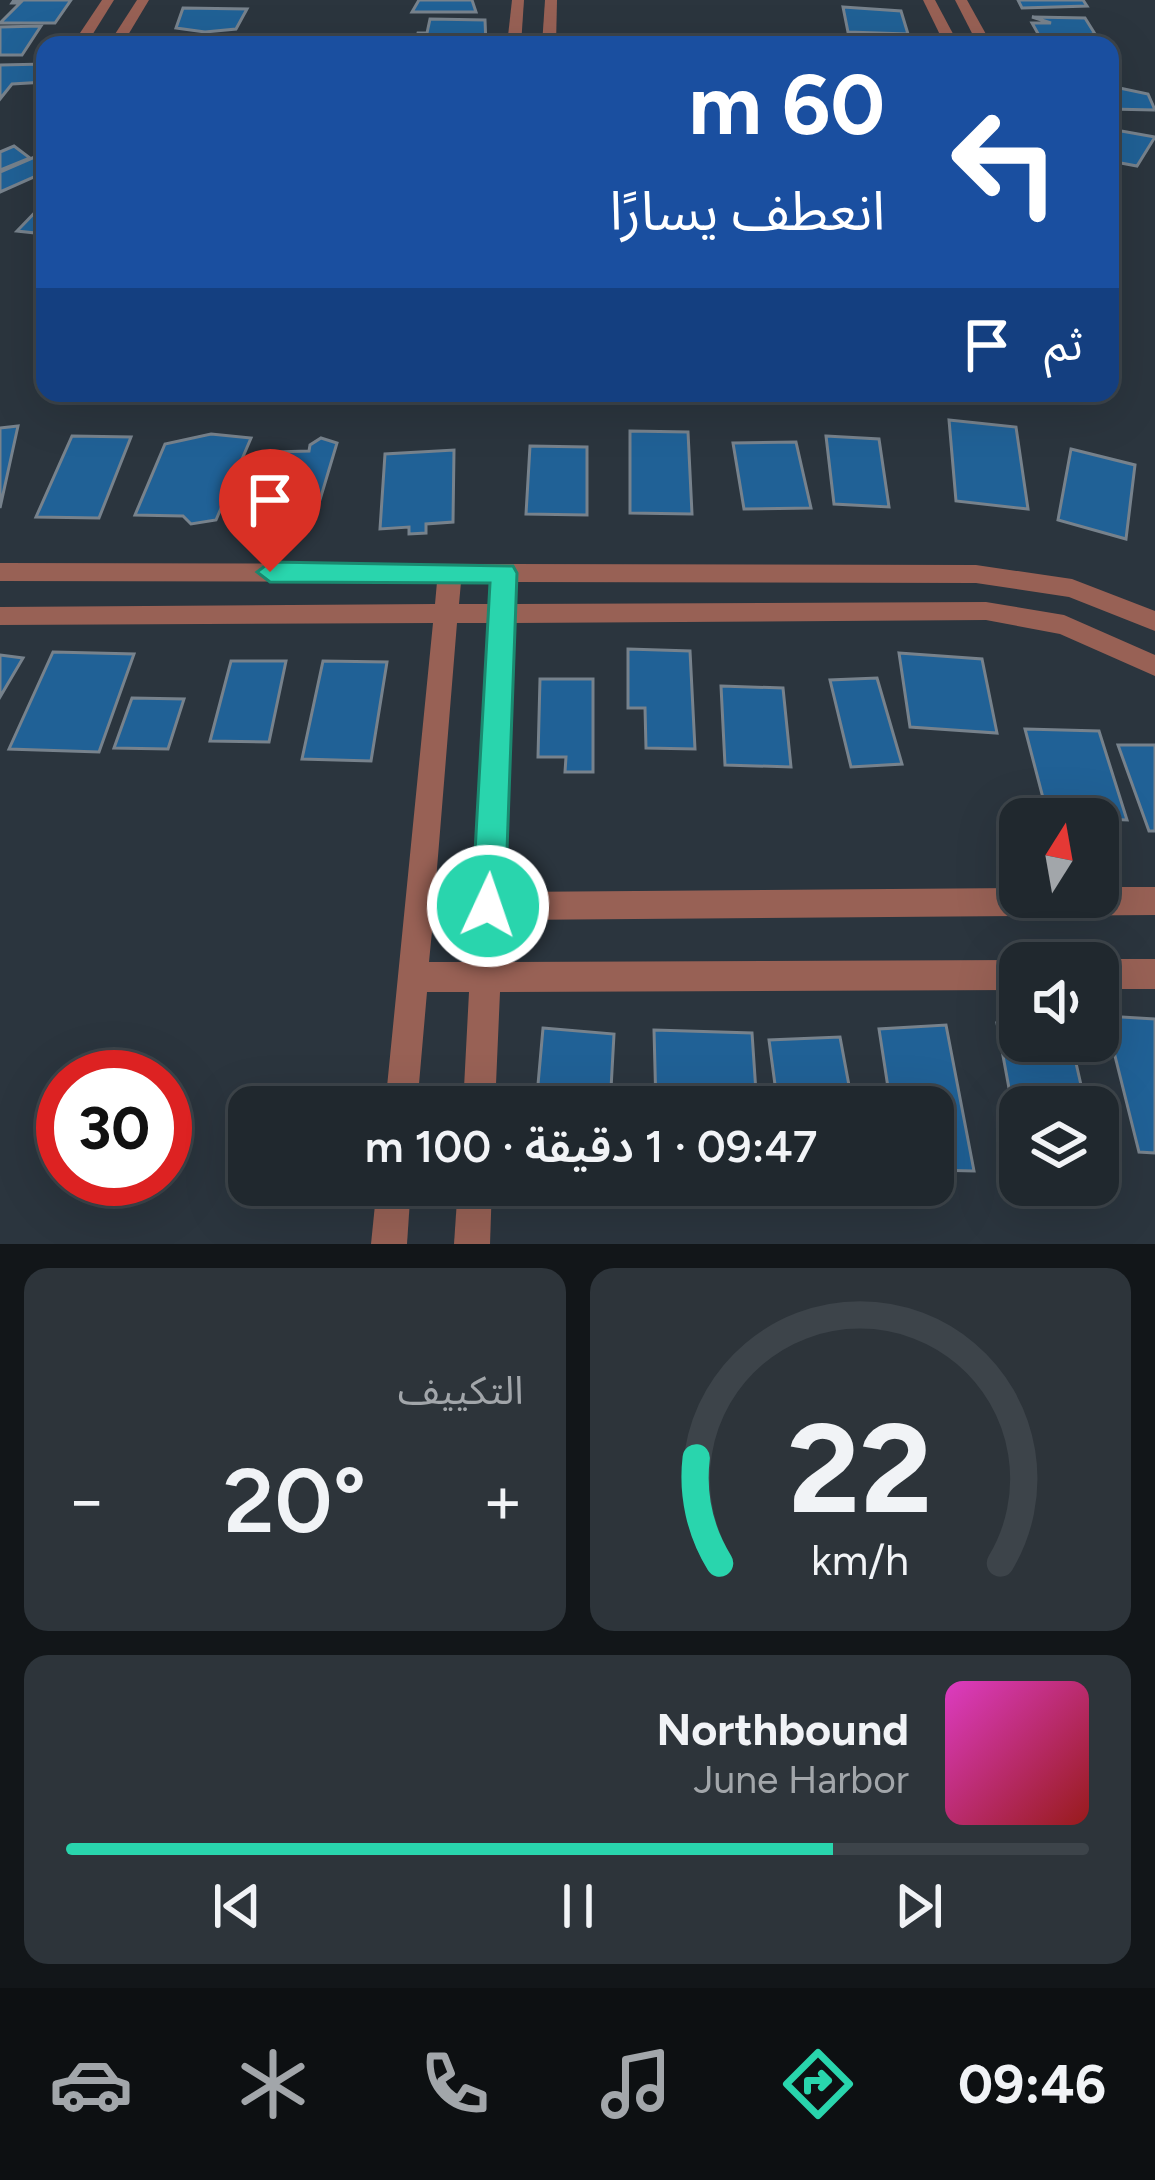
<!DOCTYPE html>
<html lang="ar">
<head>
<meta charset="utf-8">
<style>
	body { margin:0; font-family:Figtree,"Noto Sans Arabic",sans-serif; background:#2d343a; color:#f1f3f6; direction:rtl; height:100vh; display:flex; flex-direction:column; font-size:45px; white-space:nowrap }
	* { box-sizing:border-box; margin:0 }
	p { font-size:39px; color:#a2a6aa }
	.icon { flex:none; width:66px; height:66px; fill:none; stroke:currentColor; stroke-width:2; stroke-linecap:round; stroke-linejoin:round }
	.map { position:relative; height:1244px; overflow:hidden; direction:ltr }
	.sheet { display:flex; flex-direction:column; gap:24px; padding:24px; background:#121619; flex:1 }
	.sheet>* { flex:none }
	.banner { position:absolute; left:36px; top:36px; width:1083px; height:366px; border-radius:24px; box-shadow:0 12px 48px #0002,0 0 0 3px #3d444a; direction:rtl; background:#1a4fa0; color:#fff; overflow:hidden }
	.needle { width:78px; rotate:11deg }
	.fabs { position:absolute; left:999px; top:798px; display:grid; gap:24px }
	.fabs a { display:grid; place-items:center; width:120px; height:120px; border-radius:24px; background:#20282e; box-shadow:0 12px 48px #0002,0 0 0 3px #3d444a; font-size:60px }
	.speed { position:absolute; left:36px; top:1050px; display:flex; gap:24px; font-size:60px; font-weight:700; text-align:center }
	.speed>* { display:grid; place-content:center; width:156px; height:156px; border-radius:50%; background:#20282e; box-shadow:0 12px 48px #0002,0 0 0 3px #3d444a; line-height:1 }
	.speed .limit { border:18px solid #d22; background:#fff; color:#111 }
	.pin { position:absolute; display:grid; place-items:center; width:102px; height:102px; color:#fff; margin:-123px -51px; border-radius:50% 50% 50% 0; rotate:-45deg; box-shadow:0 0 12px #0007 }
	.pin .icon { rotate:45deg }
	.me { position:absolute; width:132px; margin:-66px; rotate:3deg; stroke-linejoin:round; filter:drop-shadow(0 0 9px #0008) }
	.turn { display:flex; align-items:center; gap:42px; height:252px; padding:0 36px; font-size:54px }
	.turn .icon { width:156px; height:156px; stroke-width:2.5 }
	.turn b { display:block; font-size:84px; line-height:102px }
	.then { display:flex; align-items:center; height:114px; padding:0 36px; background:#0003; gap:24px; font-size:45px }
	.big { font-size:90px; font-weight:600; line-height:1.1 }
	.sheet .widget { flex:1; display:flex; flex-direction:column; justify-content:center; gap:18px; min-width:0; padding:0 42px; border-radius:24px; background:#2d343a }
	.sheet .dial { align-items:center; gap:0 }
	.dial svg { height:312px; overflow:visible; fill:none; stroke:#3d444a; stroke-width:7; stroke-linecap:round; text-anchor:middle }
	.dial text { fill:#f1f3f6; stroke:none }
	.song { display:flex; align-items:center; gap:36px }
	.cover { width:144px; height:144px; border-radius:18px; background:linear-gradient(135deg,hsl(310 70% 55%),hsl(0 70% 35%)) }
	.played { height:12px; border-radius:6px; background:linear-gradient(90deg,#29d5ad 75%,#3d444a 75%) }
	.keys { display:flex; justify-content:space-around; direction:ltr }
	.heat { display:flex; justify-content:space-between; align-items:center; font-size:66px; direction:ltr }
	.sheet .tiles { flex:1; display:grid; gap:24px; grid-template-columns:1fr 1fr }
	.widget:last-child { grid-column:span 2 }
	.trip { position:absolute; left:228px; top:1086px; width:726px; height:120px; border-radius:24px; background:#20282e; box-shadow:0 12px 48px #0002,0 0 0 3px #3d444a; font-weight:600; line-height:120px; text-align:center; direction:rtl }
	.dock { display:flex; height:192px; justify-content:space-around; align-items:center; background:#0d1012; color:#a2a6aa }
	.dock .icon { width:84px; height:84px }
	.dock .current { color:#29d5ad }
	.dock b { font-size:54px; color:#f1f3f6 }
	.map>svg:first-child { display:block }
	.building { fill:#206196; stroke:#77828c; stroke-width:3 }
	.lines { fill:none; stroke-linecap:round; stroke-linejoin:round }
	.minor { fill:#986155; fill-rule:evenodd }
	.route { fill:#29d5ad; stroke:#1b8a70; stroke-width:3 }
</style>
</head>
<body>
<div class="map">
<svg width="1155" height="1244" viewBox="0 0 1155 1244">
	<rect width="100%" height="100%" fill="#2b353e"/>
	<!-- building -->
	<g class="building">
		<path d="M14 0H71L55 23H0L20 3H12Z"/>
		<path d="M419 0H472L476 12H412Z"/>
		<path d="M1018 0H1083L1087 6 1022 8Z"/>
		<path d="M843 7 901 11 908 34 848 32Z"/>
		<path d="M183 8 247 9 236 29 205 32 176 28Z"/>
		<path d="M1032 17 1085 18 1095 34 1041 39 1032 23H1051Z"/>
		<path d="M430 19 485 20 486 45H415L418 33H427Z"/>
		<path d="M41 26 22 55H0V27Z"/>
		<path d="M870 36H917L920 45H873Z"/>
		<path d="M194 38 205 41H229L160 45 163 40Z"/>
		<path d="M45 64V82L12 84 0 99V65Z"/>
		<path d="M1110 86 1148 94 1155 110 1110 109Z"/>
		<path d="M1110 129 1155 137 1137 166 1110 161Z"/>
		<path d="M14 146 30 158 0 170V152Z"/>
		<path d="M37 156 45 161V172L0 192V172Z"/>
		<path d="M45 202V234L17 231Z"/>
		<path d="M949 420 1016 427 1028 509 956 501Z"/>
		<path d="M18 426 0 508V428Z"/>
		<path d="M630 431 688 432 692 514 630 513Z"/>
		<path d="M211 434 251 438 216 520 191 524 183 516 135 515 165 444Z"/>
		<path d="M72 436 131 437 99 518 36 517Z"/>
		<path d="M826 436 879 439 889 507 834 504Z"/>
		<path d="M321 438 337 443 316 513 258 512 275 452 309 451 310 445Z"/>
		<path d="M796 442 811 508 744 509 733 443Z"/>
		<path d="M530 446 587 447V515L526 514Z"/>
		<path d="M1071 449 1135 465 1126 539 1058 520Z"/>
		<path d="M454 450 453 522 426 524V533L409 534V527L380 529 385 454Z"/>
		<path d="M628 649 690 651 695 749 646 748 645 708H628Z"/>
		<path d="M53 652 134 654 99 752 9 749Z"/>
		<path d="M899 653 982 659 997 733 910 727Z"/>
		<path d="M0 655 23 658 0 697Z"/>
		<path d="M231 661H286L269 742 210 741Z"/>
		<path d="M323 661 387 662 371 761 302 759Z"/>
		<path d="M877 678 902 764 851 767 830 680Z"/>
		<path d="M540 679H593V772H565L566 757H538Z"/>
		<path d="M721 686 783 688 791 767 725 765Z"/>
		<path d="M132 698 184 699 168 749 114 748Z"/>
		<path d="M1025 729 1099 731 1127 820 1048 817Z"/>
		<path d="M1118 745H1155V831H1149Z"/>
		<path d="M1105 1016 1155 1019V1153L1139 1152Z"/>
		<path d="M997 1023 1020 1024V1041H1071L1086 1107H1020V1148Z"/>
		<path d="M946 1025 974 1171 933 1170V1107H891L879 1029Z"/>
		<path d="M543 1028 614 1034 610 1107H536Z"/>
		<path d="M654 1030 752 1033 757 1107H656Z"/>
		<path d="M840 1037 853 1107H778L769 1040Z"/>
	</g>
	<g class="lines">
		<!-- minor -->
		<g class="minor">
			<path d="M102 0H114L86 45H72Z"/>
			<path d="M137 0H149L122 45H108Z"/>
			<path d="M512 0H524L521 45H507Z"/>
			<path d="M545 0H557L556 45H542Z"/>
			<path d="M923 0H935L959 45H945Z"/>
			<path d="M955 0H967L992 45H978Z"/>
			<path d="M0 563 976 565 1072 579 1155 611V631L1069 597 976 583 515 582 514 604 986 602 1064 615 1155 655V676L1060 634 986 620 514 623 503 892 1020 888V897H1098V887H1155V915L502 920 501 962 1020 960 1028 963H1020V990L500 992 495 1107H463L469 992H427L417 1107H385L433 623 0 625V607L435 604 437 582 0 581ZM461 582H492L491 604H459ZM457 623H490L475 892 435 893ZM433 921H473L471 962H429Z"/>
			<path d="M1098 959H1155V989H1098V963H1088Z"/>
			<path d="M377 1185H411L407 1244H371Z"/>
			<path d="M458 1185H492L490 1244H454Z"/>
		</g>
	</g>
	<!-- route -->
	<path class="route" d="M270 562 513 566 517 573 505 906 500 917 488 922 476 917 472 906 490 583 270 582 257 572Z"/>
</svg>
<div class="fabs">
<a><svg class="needle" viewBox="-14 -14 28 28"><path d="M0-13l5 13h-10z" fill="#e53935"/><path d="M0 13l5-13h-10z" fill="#a2a6aa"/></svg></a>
<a><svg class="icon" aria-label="sound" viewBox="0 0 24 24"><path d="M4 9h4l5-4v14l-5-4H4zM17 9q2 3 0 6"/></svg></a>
<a><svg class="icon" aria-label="layers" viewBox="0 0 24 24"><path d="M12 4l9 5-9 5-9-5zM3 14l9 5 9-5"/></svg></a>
</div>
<div class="speed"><div class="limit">30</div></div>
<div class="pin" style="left:270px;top:572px;background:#d93025"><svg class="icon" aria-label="arrive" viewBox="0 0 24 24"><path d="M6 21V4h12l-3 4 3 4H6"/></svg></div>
<svg class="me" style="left:488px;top:906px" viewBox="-20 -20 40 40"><circle r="17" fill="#29d5ad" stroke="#fff" stroke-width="3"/><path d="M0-11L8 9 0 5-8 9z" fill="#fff"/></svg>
<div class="trip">09:47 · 1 دقيقة · 100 m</div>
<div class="banner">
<div class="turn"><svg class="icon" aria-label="left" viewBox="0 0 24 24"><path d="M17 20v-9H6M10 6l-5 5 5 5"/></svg><div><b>60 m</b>انعطف يسارًا</div></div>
<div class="then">ثم<svg class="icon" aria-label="arrive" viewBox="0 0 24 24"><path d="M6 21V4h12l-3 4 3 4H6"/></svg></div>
</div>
</div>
<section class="sheet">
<div class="tiles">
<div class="widget dial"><svg viewBox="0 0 100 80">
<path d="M14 69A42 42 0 1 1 86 69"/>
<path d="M14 69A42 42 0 0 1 8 42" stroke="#29d5ad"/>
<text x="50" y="56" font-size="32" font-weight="700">22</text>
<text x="50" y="72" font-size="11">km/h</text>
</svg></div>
<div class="widget"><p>التكييف</p>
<div class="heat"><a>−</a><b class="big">20°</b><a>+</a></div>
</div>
<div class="widget">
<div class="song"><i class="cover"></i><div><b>Northbound</b><p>June Harbor</p></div></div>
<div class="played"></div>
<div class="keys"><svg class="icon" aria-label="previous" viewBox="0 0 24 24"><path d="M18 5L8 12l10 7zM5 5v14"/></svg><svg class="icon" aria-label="pause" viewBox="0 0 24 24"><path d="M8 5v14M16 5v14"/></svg><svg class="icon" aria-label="next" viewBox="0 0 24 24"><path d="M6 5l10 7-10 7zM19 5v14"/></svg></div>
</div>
</div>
</section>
<nav class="dock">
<b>09:46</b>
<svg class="icon current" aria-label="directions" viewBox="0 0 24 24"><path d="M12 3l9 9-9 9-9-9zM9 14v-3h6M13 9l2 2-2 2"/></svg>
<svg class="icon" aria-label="music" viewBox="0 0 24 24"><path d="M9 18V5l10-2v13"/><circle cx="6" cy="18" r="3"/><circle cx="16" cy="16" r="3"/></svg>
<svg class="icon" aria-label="phone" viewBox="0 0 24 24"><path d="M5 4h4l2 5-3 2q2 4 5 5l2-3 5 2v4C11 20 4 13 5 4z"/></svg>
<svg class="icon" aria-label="climate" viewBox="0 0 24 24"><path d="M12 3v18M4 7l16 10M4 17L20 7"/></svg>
<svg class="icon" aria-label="car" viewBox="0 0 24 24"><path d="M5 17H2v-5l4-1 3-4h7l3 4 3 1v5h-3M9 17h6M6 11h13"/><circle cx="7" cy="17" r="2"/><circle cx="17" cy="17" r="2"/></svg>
</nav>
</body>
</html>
